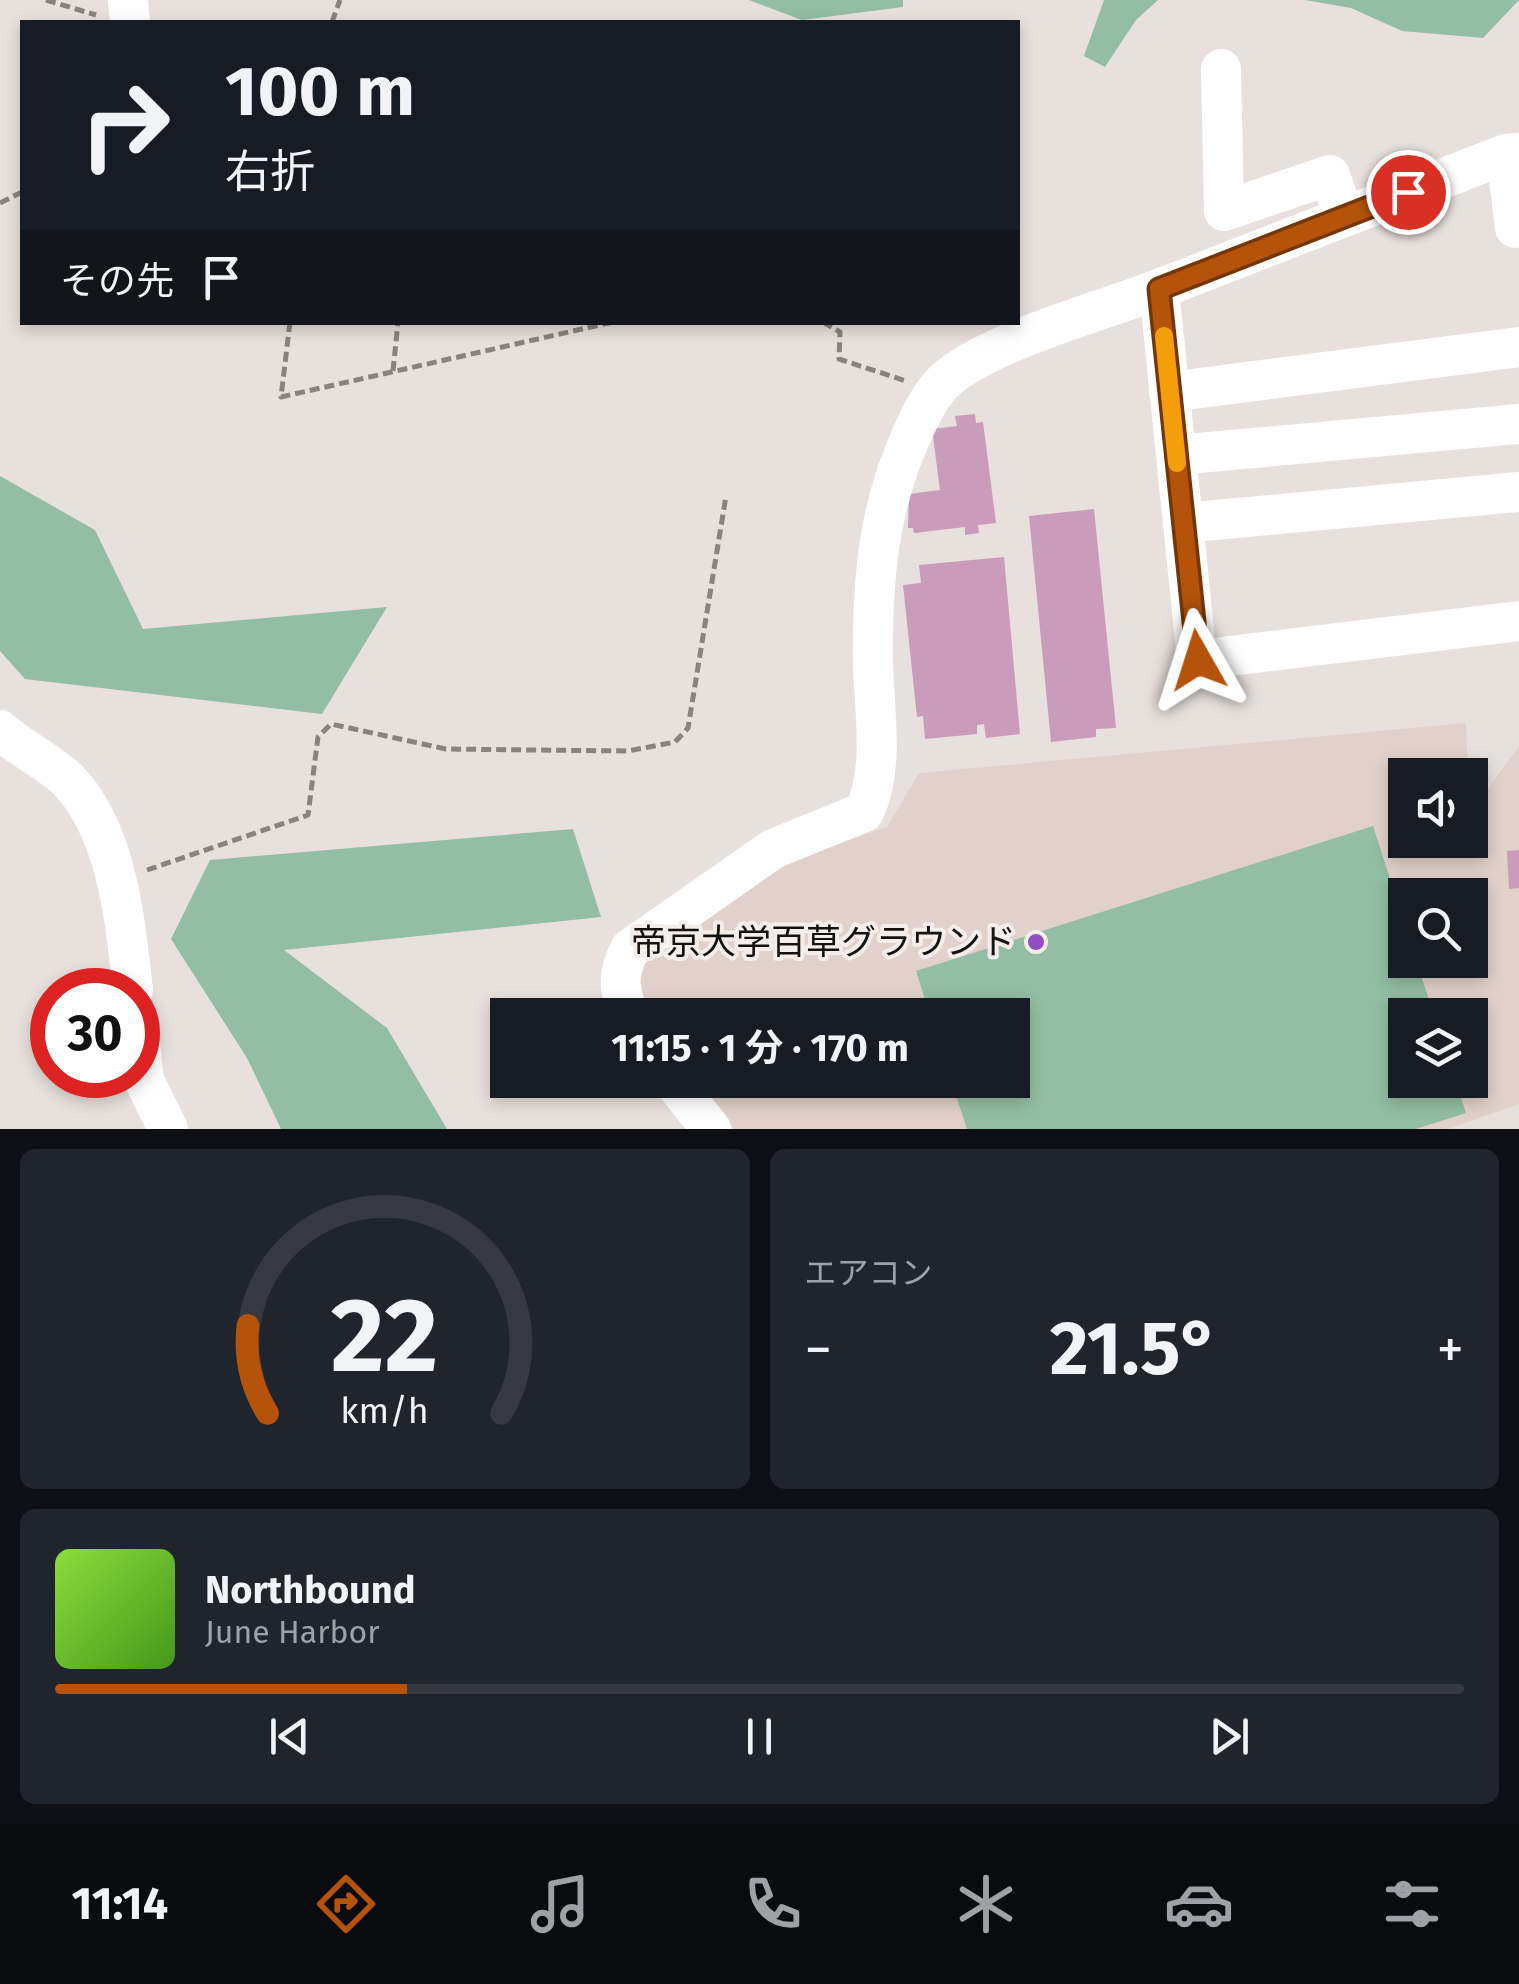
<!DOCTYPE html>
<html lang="ja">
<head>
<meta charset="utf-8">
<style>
	body { margin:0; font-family:"Fira Sans","Noto Sans JP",sans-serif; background:#20242c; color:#f1f3f6; height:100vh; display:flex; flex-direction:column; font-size:38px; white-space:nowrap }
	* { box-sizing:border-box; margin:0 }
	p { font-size:32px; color:#9ea1a6 }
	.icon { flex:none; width:55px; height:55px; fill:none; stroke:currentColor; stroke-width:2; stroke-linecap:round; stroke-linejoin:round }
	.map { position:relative; height:1129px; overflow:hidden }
	.details { display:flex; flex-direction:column; gap:20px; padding:20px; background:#0d0f14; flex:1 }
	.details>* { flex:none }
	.hud { position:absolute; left:20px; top:20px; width:1000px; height:305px; border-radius:0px; box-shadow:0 5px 15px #0003; background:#171b24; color:#f1f3f6; overflow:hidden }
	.controls { position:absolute; left:1388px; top:758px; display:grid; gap:20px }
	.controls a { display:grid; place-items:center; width:100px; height:100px; border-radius:0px; background:#171b24; box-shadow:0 5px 15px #0003; font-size:50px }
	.speed { position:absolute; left:30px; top:968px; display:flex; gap:20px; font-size:50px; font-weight:700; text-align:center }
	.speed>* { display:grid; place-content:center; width:130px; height:130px; border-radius:50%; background:#171b24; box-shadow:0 5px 15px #0003; line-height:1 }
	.speed .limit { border:15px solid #d22; background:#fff; color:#111 }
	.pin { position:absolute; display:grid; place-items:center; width:85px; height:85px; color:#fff; margin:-42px; border:5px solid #fff; border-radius:50%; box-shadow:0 2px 10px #0007 }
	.me { position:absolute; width:110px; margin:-55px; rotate:354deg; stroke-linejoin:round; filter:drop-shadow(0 0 8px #0008) }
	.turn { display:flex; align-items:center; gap:35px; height:210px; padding:0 40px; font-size:45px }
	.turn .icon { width:130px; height:130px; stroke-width:2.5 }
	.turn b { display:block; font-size:70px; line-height:85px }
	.then { display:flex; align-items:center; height:95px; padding:0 40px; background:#0003; gap:20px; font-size:38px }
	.big { font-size:75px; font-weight:700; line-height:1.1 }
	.details .widget { flex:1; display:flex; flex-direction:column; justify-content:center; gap:15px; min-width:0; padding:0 35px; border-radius:15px; background:#20242c }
	.details .dial { align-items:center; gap:0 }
	.dial svg { height:260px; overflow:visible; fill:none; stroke:#363941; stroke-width:7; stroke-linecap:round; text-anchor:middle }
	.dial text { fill:#f1f3f6; stroke:none }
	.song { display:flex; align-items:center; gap:30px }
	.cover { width:120px; height:120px; border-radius:15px; background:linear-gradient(135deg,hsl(90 70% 55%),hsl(100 70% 35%)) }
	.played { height:10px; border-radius:5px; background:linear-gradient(90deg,#b45309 25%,#363941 25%) }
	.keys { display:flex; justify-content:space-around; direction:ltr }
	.heat { display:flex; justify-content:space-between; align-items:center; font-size:55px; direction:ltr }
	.details .tiles { flex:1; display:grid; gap:20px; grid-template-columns:1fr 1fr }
	.widget:last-child { grid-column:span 2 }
	.trip { position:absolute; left:490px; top:998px; width:540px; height:100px; border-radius:0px; background:#171b24; box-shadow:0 5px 15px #0003; font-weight:700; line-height:100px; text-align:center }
	.menu { display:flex; height:160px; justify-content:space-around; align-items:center; background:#090b0e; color:#9ea1a6 }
	.menu .icon { width:70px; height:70px }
	.menu .selected { color:#b45309 }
	.menu b { font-size:45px; color:#f1f3f6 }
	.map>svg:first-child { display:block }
	.built { fill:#e2d1ca; fill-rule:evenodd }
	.green { fill:#93bea3 }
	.building { fill:#ca9bba }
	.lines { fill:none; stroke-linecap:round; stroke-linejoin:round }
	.path { stroke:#888280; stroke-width:5; stroke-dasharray:10 5; stroke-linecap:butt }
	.minor { stroke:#fff; stroke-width:40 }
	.route-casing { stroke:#753606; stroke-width:25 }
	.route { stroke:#b45309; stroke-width:18 }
	.slow { stroke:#f59e0b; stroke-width:18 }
	.poi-dot { fill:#934ec2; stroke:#f5ede9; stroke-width:4 }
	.labels { text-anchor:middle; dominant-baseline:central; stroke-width:8; stroke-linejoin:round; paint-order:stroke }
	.poi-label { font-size:35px; fill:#151211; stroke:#f5ede9; text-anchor:end }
</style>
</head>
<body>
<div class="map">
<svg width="1519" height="1129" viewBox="0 0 1519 1129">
	<rect width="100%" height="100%" fill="#e8e0dc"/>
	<!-- built -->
	<path class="built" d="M1466 723 1468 775H1405V840H1470V789H1488L1519 746V1104L1448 1129H734L696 1080H1012V1015H646L637 1004 639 963 773 867 887 827 919 773ZM1405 895H1470V960H1405ZM1405 1015H1470V1080H1405Z"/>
	<!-- green -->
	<g class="green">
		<path d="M749 0H903V7L802 20Z"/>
		<path d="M1104 0H1158L1136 20 1105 67 1084 56Z"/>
		<path d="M1305 0H1519L1483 38 1402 31 1351 8Z"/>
		<path d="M0 476 95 530 143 629 387 607 322 714 25 679 0 651Z"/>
		<path d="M1373 826 1405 925V960H1416L1434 1015H1405V1080H1455L1466 1113 1416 1129H967L951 1080H1012V1015H930L916 971Z"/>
		<path d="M573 829 601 917 284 950 387 1028 447 1129H281L247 1058 171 939 210 860Z"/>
	</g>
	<!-- building -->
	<g class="building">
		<path d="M975 414 976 423 983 422 996 523 978 525 979 533 965 535V527L914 533 913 528H908L909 494 940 490 932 429 957 426 955 416Z"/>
		<path d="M1094 509 1116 728 1096 729V737L1051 742 1029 516Z"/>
		<path d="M1004 557 1020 734 986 738 984 724 977 725V734L925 739 923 716 917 717 903 585 921 583 919 565Z"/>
		<path d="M1519 850V888L1509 889 1507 851Z"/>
	</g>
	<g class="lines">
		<!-- path -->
		<g class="path">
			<path d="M46 0 96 15"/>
			<path d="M332 22 340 0"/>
			<path d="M0 203 22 192"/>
			<path d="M290 322 281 397 613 322"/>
			<path d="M823 322 840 332 839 359 906 381"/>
			<path d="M393 371 398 322"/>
			<path d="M147 870 308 815 318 737 331 724 446 749 628 751 675 742 688 728 726 496"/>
		</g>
		<!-- minor -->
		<g class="minor">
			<path d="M128 0 130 22"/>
			<path d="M1221 69 1224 211 1330 175 1344 217"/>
			<path d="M1519 153 1506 154 1159 289 1197 660 1519 621"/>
			<path d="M1506 154 1515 228"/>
			<path d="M1169 392 1519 347"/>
			<path d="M1176 455 1519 424"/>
			<path d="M1183 523 1519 492"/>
			<path d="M0 730C21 749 48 761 68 780 118 832 125 922 133 990"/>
			<path d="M630 1015C618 991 617 974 630 949L773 849 864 812C885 769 874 710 873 663 872 581 878 509 912 434 921 414 932 391 949 377 997 339 1099 312 1159 289"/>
			<path d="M138 1027 144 1080 168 1129"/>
			<path d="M672 1080 711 1129"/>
		</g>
	</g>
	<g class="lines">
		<!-- route casing -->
		<g class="route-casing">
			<path id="route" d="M1198 660 1159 289 1408 192"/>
		</g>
		<!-- route -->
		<use href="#route" class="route"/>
		<!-- slow -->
		<path class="slow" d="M1164 336 1177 463"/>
	</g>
	<!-- markers -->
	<circle class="poi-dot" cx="1036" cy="942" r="10"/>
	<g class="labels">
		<!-- poi labels -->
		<g class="poi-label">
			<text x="1016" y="942">帝京大学百草グラウンド</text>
		</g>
	</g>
</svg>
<div class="controls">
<a><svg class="icon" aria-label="sound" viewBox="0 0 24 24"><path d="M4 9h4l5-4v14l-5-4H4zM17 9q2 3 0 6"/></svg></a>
<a><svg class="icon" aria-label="search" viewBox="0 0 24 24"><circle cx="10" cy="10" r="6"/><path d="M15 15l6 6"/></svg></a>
<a><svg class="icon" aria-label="layers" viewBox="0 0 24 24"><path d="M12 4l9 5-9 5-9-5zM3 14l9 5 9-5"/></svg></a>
</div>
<div class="speed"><div class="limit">30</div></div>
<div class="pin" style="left:1408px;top:192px;background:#d93025"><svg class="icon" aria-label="arrive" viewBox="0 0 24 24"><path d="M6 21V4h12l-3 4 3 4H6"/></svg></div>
<svg class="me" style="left:1198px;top:660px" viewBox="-20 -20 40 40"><path d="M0-17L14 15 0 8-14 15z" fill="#b45309" stroke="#fff" stroke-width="4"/></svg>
<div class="trip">11:15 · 1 分 · 170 m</div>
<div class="hud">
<div class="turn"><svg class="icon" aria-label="right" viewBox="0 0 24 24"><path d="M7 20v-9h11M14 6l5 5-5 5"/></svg><div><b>100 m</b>右折</div></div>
<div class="then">その先<svg class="icon" aria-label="arrive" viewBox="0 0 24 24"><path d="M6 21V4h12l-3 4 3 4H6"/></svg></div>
</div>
</div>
<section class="details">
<div class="tiles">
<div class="widget dial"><svg viewBox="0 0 100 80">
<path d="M14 69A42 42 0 1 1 86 69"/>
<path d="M14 69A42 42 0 0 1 8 42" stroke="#b45309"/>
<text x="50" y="56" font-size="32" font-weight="700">22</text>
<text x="50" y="72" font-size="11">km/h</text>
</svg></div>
<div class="widget"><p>エアコン</p>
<div class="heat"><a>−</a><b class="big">21.5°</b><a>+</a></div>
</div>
<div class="widget">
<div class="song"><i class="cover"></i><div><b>Northbound</b><p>June Harbor</p></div></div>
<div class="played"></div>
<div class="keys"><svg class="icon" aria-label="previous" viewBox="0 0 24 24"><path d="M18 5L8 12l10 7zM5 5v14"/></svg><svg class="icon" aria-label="pause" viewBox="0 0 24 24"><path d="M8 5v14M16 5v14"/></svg><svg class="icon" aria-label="next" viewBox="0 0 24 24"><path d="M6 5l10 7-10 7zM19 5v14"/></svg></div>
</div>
</div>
</section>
<nav class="menu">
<b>11:14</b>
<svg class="icon selected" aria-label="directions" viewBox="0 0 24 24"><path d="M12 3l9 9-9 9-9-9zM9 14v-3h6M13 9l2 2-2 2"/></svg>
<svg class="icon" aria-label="music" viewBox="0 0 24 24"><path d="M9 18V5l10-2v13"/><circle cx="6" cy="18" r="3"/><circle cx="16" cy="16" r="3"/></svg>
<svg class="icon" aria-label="phone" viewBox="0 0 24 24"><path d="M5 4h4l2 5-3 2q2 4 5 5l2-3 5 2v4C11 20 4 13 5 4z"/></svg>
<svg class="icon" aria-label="climate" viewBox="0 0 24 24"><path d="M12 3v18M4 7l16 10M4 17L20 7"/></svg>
<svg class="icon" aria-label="car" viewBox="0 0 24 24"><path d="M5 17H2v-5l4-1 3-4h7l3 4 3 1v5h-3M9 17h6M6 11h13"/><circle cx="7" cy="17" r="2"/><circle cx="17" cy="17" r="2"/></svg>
<svg class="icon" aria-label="filters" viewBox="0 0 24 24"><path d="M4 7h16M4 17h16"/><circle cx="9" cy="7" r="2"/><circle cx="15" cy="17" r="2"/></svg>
</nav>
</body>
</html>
